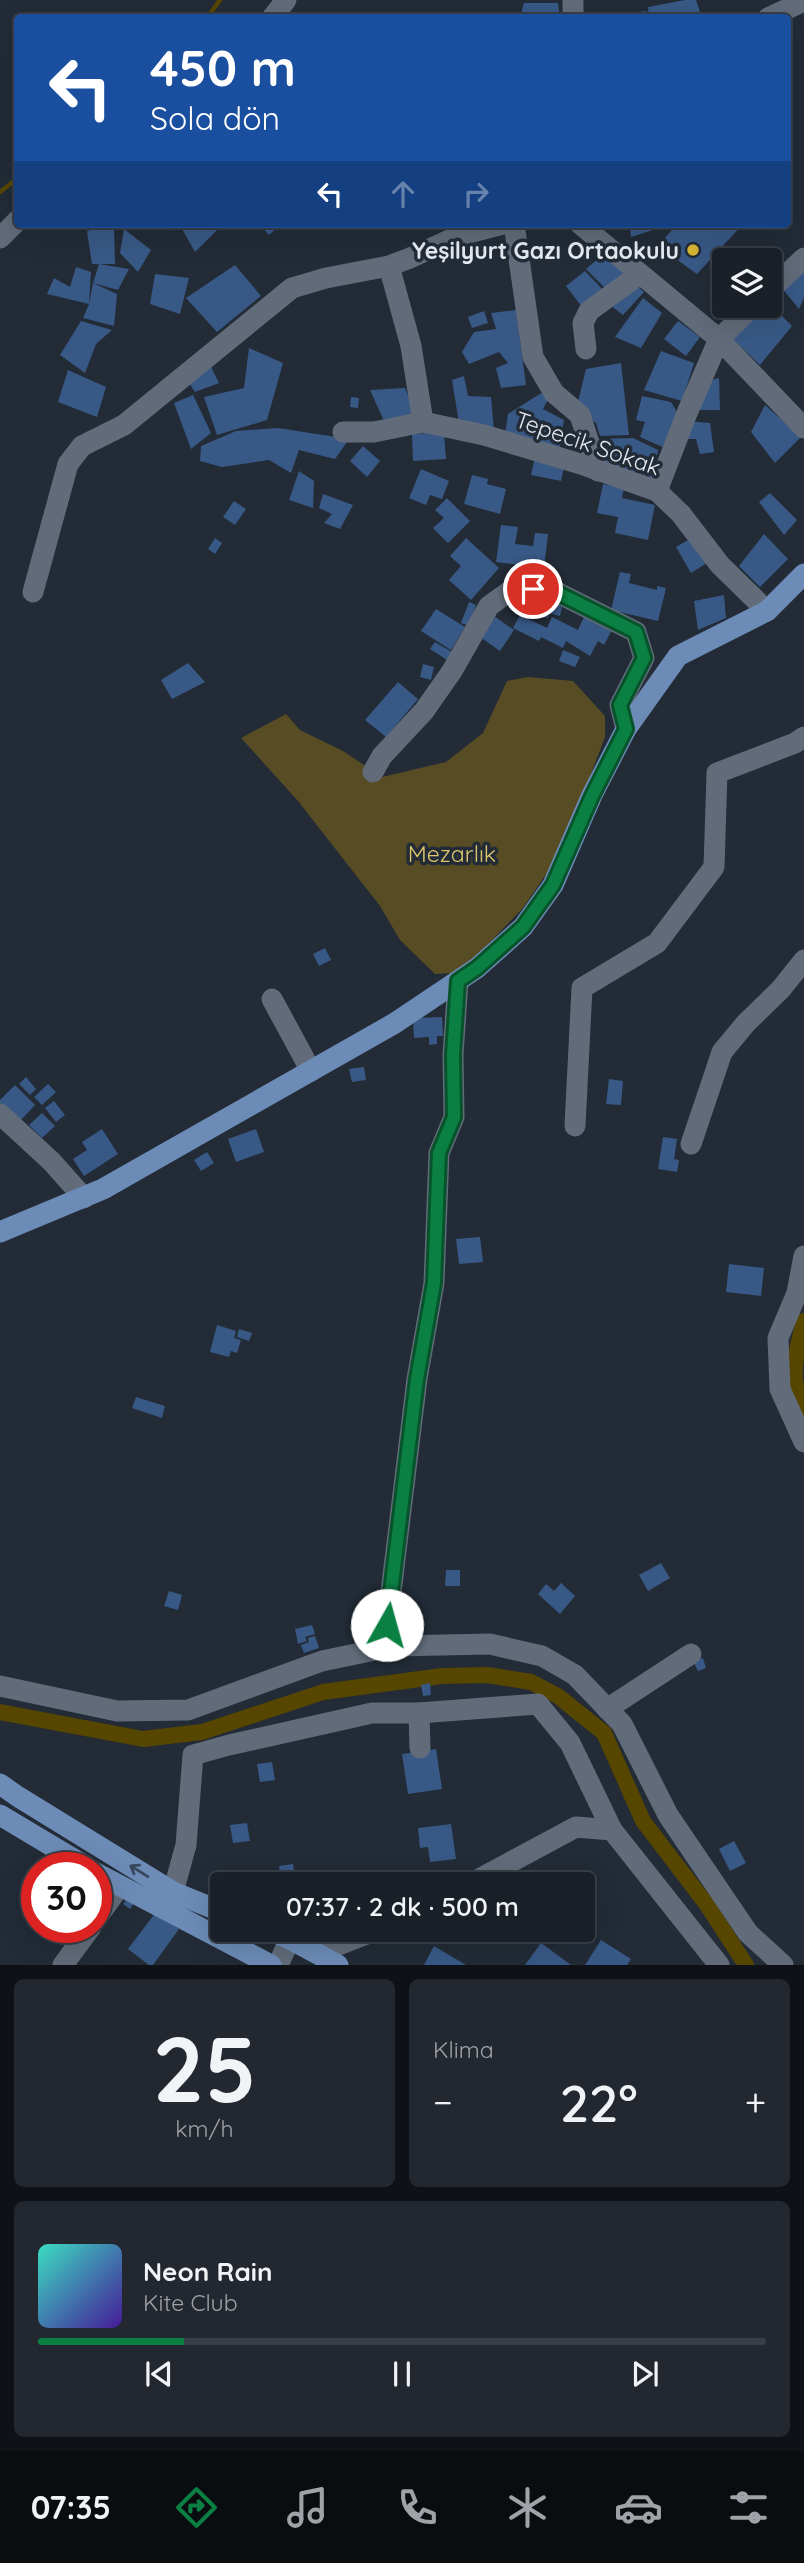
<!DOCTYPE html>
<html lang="tr">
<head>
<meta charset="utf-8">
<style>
	body { margin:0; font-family:Quicksand,sans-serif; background:#232830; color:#f1f3f6; height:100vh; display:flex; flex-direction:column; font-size:26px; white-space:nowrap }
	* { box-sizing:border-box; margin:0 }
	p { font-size:23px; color:#9fa3a8 }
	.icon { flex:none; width:38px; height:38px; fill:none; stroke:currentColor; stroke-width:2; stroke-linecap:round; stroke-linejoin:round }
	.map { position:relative; height:1965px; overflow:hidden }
	.panel { display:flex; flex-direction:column; gap:14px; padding:14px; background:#0e1216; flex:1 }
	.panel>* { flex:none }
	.guide { position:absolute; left:14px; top:14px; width:777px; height:214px; border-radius:7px; box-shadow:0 7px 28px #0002,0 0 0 2px #383e45; background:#1a4fa0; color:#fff; overflow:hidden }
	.buttons { position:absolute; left:712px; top:248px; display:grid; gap:14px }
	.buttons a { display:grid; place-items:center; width:70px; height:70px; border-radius:7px; background:#1a2028; box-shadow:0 7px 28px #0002,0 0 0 2px #383e45; font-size:35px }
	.speed { position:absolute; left:21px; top:1852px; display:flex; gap:14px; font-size:35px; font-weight:700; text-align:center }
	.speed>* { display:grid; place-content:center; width:91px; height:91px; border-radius:50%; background:#1a2028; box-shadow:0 7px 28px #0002,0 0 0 2px #383e45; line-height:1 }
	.speed .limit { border:10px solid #d22; background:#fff; color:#111 }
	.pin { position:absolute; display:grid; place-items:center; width:60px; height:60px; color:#fff; margin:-30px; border:4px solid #fff; border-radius:50%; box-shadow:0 2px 7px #0007 }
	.me { position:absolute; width:77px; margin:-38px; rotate:7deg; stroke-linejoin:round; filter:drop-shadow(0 0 5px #0008) }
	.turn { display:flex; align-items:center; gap:24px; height:147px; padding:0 21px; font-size:32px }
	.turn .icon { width:91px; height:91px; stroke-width:2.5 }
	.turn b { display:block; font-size:49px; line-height:60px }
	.lanes { display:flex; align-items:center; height:66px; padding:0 21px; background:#0003; justify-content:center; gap:35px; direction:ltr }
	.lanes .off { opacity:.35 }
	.big { font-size:52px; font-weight:600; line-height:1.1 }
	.panel .card { flex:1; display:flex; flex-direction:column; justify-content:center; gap:10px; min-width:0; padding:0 24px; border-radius:10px; background:#232830 }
	.panel .dial { align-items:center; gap:0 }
	.dial b { font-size:91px; line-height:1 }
	.song { display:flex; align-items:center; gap:21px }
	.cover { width:84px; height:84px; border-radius:10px; background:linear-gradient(135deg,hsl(170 70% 55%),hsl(260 70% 35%)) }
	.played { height:7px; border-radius:4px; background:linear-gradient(90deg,#0b8043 20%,#383e45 20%) }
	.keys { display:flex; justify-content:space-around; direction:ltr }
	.heat { display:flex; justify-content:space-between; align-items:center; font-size:38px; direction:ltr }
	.panel .tiles { flex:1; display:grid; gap:14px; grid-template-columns:1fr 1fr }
	.card:last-child { grid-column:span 2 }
	.trip { position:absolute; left:210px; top:1872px; width:385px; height:70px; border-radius:7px; background:#1a2028; box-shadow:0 7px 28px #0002,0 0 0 2px #383e45; font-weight:600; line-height:70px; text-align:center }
	.menu { display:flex; height:112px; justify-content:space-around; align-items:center; background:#0a0d10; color:#9fa3a8 }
	.menu .icon { width:49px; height:49px }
	.menu .selected { color:#0b8043 }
	.menu b { font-size:32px; color:#f1f3f6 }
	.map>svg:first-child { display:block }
	.green { fill:#574c24 }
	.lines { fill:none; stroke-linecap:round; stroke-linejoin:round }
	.stream { stroke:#564600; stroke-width:4.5 }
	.canal { stroke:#564600; stroke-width:16 }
	.building { fill:#385986 }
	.minor { stroke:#616b79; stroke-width:21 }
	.major { stroke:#6c8bb6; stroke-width:21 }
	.oneway { stroke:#38485c }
	.route-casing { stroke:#07532c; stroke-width:18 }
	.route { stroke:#0b8043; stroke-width:12 }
	.poi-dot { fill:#d5b534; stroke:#222b36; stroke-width:2.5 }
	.labels { text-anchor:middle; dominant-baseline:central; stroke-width:7; stroke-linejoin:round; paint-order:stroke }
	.poi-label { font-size:23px; font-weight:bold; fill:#e3e9f1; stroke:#222b36; text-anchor:end }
	.street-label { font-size:23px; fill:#e3e9f1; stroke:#222b36 }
	.park-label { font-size:23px; fill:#ddc56c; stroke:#222b36 }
</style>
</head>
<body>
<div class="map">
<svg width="804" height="1965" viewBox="0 0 804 1965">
	<rect width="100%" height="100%" fill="#222b36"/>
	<!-- green -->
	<path class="green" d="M528 677 573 681 605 716V737L562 851 523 908 472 961 452 973 435 974 400 940 380 906 298 801 241 738 286 714 300 730 343 751 382 777 446 762 483 733 507 681Z"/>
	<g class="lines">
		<!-- stream -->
		<g class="stream">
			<path d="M207 18 220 0"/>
			<path d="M0 192 18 178"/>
		</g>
		<!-- canal -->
		<g class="canal">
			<path d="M804 1321C796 1351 788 1381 804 1410"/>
			<path d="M0 1712 143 1739 202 1732 323 1692 442 1676 487 1675 531 1682 558 1696 604 1733 643 1821 707 1905 746 1965"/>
		</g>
	</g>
	<!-- building -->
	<g class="building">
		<path d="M685 0H696L702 18H649L648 7Z"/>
		<path d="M524 3H558L560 18H520Z"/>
		<path d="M646 11 647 18H624L623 14Z"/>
		<path d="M164 224H177L170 231Z"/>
		<path d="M184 224H214L219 228 195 252 181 227Z"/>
		<path d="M259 224H281L269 235Z"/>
		<path d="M630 224H669V225L631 237Z"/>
		<path d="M677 224H743L697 274 658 246Z"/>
		<path d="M114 225 115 264H99L129 269 118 290 93 283 99 264H92L87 231Z"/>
		<path d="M124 229 151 250 138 272 120 253Z"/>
		<path d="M605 253 626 274 606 289 586 269Z"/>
		<path d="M235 265 261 296 217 332 186 298Z"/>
		<path d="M76 267 91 272 89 304 93 283 117 294 114 326 83 318 89 304 47 294 54 278 70 287Z"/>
		<path d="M804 268V298L799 309 781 287Z"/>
		<path d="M585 271 604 291 582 307 566 286Z"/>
		<path d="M155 274 189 278 180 314 150 304Z"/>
		<path d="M627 277 644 292 623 315 601 298Z"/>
		<path d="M643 298 662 313 641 348 615 337Z"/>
		<path d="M770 304 792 326 760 365 730 336 759 306H770Z"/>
		<path d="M516 310 526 385 501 388 496 368 508 363 499 352 469 364 462 352 474 332 496 329 491 313Z"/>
		<path d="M484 311 488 323 472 328 468 317Z"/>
		<path d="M81 321 112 330 96 344 85 373 60 355Z"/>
		<path d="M678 321 700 337 686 356 664 339Z"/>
		<path d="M249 348 283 363 267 420 217 435 204 397 244 388Z"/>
		<path d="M661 351 694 363 682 401 644 390Z"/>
		<path d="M205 355 219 383 195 392 180 369Z"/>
		<path d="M621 363 629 435 600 436 596 423 576 410 586 369Z"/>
		<path d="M68 370 106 387 97 417 58 402Z"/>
		<path d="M464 376 468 396 491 397 494 430 459 423 452 380Z"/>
		<path d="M719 378 720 410H698L702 382Z"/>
		<path d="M405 388 416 414 384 421 370 390Z"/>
		<path d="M543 392 550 395 543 409 564 420 559 452 505 435 508 414Z"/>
		<path d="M193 395 211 433 191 449 174 403Z"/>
		<path d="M642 396 671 402 677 412 665 448 640 437 645 422 636 420Z"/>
		<path d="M351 397 359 398 358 408 350 407Z"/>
		<path d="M765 405 801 437 775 463 751 432Z"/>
		<path d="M687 421 710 423 714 452 700 454 696 439H683Z"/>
		<path d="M278 428 349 439 335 459 299 450 291 473 269 460 222 467 200 461 201 446 236 431Z"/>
		<path d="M444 432 446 459 413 461 412 434Z"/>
		<path d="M633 438 658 450 653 478 601 463 596 439Z"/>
		<path d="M363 446 380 461 367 477 350 461Z"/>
		<path d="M535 456 565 462 561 481 531 475Z"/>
		<path d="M421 469 449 481 442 499 430 495 426 505 409 498Z"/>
		<path d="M299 471 314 481 313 508 289 500Z"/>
		<path d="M472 475 488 479 487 484 506 489 500 514 464 504Z"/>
		<path d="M603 484 624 488 622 498 655 505 648 540 615 533 618 517 597 513Z"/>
		<path d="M770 493 797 520 784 535 759 502Z"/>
		<path d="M323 494 353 505 340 529 324 523 332 514 319 508Z"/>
		<path d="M447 498 470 521 448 543 433 528 444 518 435 510Z"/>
		<path d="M234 501 246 509 235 525 223 517Z"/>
		<path d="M501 525 518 527 515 544 533 546 535 533 548 534 544 568 496 562Z"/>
		<path d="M764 534 788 559 760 587 739 566Z"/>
		<path d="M695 536 710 561 691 573 676 547Z"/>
		<path d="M215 538 222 543 215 554 208 549Z"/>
		<path d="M466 538 499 568 471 600 449 580 461 566 450 556Z"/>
		<path d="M620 572 631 574 629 583 657 590V586L666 588 658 621 611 610Z"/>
		<path d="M524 591 565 593 560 616 549 613 548 618 519 612Z"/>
		<path d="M724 595 726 618 698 630 694 601Z"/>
		<path d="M469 602 476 605 469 626 461 623Z"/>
		<path d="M590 604 618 618 604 645 598 641 590 656 566 641 563 648 541 637 539 641 513 628 520 615 547 628 552 617 578 630Z"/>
		<path d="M436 609 465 627 451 650 421 631Z"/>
		<path d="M494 616 514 630 500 651 480 637Z"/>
		<path d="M435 642 452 652 447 660 430 649Z"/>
		<path d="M563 650 580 657 575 667 559 661Z"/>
		<path d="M188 663 205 682 172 699 161 680Z"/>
		<path d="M423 664 434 667 431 680 420 677Z"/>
		<path d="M398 682 418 699 386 737 365 720Z"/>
		<path d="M325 948 331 960 319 966 313 954Z"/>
		<path d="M442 1017 443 1036H437V1044L429 1045V1037L414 1038 413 1018Z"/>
		<path d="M364 1067 366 1080 352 1082 349 1069Z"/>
		<path d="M26 1077 36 1089 30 1095 19 1084Z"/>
		<path d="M609 1079 623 1081 621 1105 606 1104Z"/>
		<path d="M48 1084 56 1092 42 1105 34 1097Z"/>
		<path d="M15 1085 35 1105 19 1122 0 1104V1100Z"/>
		<path d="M54 1101 65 1115 56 1122 45 1108Z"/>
		<path d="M42 1113 55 1126 42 1138 29 1125Z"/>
		<path d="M102 1129 118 1154 84 1176 73 1159 87 1150 82 1142Z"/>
		<path d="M256 1129 264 1152 236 1162 228 1139Z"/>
		<path d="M663 1137 677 1139 674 1159 679 1160 677 1172 658 1169Z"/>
		<path d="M207 1152 214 1163 201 1171 194 1160Z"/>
		<path d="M480 1237 483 1262 459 1264 456 1239Z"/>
		<path d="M729 1264 764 1268 761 1296 726 1292Z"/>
		<path d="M217 1325 236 1331 234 1338 241 1340 237 1353 231 1351 229 1357 210 1352Z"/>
		<path d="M239 1329 252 1333 249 1341 237 1337Z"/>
		<path d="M136 1397 165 1406 162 1418 132 1408Z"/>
		<path d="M661 1563 670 1578 648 1591 639 1575Z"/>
		<path d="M446 1570H460V1586H445Z"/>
		<path d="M561 1583 575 1596 560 1614 538 1594 546 1584 554 1591Z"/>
		<path d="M169 1591 182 1595 178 1610 164 1606Z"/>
		<path d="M312 1625 315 1634 305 1637 307 1641 298 1644 295 1629Z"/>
		<path d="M315 1636 319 1648 304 1653 301 1645 309 1642 308 1638Z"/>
		<path d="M703 1658 706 1668 698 1671 693 1661Z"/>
		<path d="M430 1683 431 1695 423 1696 421 1685Z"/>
		<path d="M436 1749 442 1789 408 1794 402 1754Z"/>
		<path d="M272 1762 275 1780 260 1782 257 1764Z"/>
		<path d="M247 1823 250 1841 233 1843 230 1825Z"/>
		<path d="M451 1824 456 1859 430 1862 428 1847 420 1848 418 1828Z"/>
		<path d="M734 1841 746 1863 730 1871 719 1849Z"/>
		<path d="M293 1864 296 1885H282L279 1866Z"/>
		<path d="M394 1880 395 1885H371V1883Z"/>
		<path d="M131 1894 137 1899 130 1909 123 1904Z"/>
		<path d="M156 1912 179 1929 153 1965H149L128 1949Z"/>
		<path d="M601 1940 631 1959 627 1965H585Z"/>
		<path d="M541 1943 571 1965H525Z"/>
		<path d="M434 1946 466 1965H424Z"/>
	</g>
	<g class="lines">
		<!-- minor -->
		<g class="minor">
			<path d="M573 0V18"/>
			<path d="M272 18 286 0"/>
			<path d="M768 18 804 1"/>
			<path d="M514 224 533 357 554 393 580 415 598 471"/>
			<path d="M580 224 719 339 804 428"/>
			<path d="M0 238 18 220"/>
			<path d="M389 266 411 346 423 422"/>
			<path d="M770 290 804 258"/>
			<path d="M586 349 583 323 589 311 640 274"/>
			<path d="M343 432H374L423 422 484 435 584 465 657 491 681 514 720 565 767 611"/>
			<path d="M657 491 687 413 719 339 753 306"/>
			<path d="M33 592 68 464 82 446 124 425 292 288 326 278 389 266 410 258 460 235 503 224"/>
			<path d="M373 772 382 756 424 711 452 671 489 606 514 588 552 590 636 632 644 658 620 705 626 729"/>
			<path d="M272 999 311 1071"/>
			<path d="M0 1114 52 1162 84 1198"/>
			<path d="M575 1126 582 988 657 943 714 867 717 773 795 743 804 737"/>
			<path d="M691 1144 722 1052 746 1023 781 989 804 960"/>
			<path d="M804 1256 797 1293 778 1338 780 1389 804 1442"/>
			<path d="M394 1646 383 1636 387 1625 417 1379 434 1283 439 1153 454 1117 453 1055 458 981"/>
			<path d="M0 1686 117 1711 188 1710 322 1661 394 1646 490 1644 542 1656 575 1675 622 1724 668 1815 748 1933 783 1965"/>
			<path d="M607 1709 691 1654"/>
			<path d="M419 1713 538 1704 570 1743 612 1830"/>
			<path d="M468 1885 576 1827 612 1830 719 1965"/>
			<path d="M173 1892 186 1845 193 1755 229 1745 372 1713H419L420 1748"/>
			<path d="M96 1919 119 1887"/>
			<path d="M318 1953 377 1930"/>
			<path d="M63 1965 91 1927"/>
			<path d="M278 1965 290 1939"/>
		</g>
		<!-- major -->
		<g class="major">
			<path d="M0 1232 103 1189 395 1023 477 968 523 927 553 885 592 795 626 729 678 656 767 611 804 574"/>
			<path d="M0 1784 17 1796 173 1892 222 1912"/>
			<path d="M0 1815 87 1867"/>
			<path d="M96 1873 271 1965"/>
			<path d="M269 1930 290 1939 338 1965"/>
		</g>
	</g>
	<!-- one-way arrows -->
	<defs><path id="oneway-shaft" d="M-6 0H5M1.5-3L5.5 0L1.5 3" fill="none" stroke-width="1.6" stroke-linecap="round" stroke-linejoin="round" transform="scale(1.75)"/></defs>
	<use class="oneway" href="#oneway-shaft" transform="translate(139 1871) rotate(-148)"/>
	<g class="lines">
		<!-- route casing -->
		<g class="route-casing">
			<path id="route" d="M387 1625 417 1379 434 1283 439 1153 454 1117 453 1055 458 981 477 968 523 927 553 885 592 796 626 729 620 705 644 658 636 632 552 590 533 589"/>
		</g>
		<!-- route -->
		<use href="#route" class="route"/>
	</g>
	<!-- markers -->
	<circle class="poi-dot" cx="693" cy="250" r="7"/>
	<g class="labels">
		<!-- poi labels -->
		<g class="poi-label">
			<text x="679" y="250">Yeşilyurt Gazı Ortaokulu</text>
		</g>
		<!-- street labels -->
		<g class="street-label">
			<text transform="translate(588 443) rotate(19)">Tepecik Sokak</text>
		</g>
		<!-- park labels -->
		<g class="park-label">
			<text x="452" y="853">Mezarlık</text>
		</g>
	</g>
</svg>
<div class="buttons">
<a><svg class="icon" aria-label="layers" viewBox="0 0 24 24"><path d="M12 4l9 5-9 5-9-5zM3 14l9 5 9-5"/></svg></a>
</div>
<div class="speed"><div class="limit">30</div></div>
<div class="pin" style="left:533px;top:589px;background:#d93025"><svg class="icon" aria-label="arrive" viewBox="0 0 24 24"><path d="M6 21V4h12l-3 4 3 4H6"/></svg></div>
<svg class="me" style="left:387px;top:1625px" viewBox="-20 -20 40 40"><circle r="19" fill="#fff"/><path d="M0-13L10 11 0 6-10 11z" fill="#0b8043"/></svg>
<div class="trip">07:37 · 2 dk · 500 m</div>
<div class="guide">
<div class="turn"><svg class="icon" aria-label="left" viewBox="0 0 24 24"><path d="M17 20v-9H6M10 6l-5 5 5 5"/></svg><div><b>450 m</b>Sola dön</div></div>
<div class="lanes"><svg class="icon" aria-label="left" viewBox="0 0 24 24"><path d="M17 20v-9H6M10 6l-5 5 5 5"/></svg><svg class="icon off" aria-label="ahead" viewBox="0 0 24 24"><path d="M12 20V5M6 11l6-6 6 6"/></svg><svg class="icon off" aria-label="right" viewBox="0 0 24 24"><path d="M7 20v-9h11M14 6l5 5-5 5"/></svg></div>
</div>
</div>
<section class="panel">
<div class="tiles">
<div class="card dial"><b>25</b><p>km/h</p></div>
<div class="card"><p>Klima</p>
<div class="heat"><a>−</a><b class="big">22°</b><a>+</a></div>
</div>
<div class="card">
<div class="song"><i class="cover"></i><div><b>Neon Rain</b><p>Kite Club</p></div></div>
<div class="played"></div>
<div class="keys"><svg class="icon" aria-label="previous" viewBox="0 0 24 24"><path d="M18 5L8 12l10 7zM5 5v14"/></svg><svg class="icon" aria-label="pause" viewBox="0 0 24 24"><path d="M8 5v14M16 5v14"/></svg><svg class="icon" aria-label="next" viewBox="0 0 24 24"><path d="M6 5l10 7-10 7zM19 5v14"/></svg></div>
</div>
</div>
</section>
<nav class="menu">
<b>07:35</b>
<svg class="icon selected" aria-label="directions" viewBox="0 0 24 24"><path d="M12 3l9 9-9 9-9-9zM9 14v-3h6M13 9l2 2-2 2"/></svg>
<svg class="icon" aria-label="music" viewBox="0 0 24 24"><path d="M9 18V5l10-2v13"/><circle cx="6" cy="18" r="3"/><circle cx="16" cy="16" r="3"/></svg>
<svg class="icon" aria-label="phone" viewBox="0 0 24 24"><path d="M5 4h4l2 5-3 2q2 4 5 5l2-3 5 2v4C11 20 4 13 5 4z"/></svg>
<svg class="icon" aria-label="climate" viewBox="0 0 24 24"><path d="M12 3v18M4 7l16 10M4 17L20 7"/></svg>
<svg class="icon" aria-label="car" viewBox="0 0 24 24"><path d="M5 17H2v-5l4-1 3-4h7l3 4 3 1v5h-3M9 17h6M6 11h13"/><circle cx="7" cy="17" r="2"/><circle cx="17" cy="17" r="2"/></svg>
<svg class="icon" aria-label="filters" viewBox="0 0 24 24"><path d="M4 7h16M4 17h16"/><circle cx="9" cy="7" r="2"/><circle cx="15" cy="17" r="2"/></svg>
</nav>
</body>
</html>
